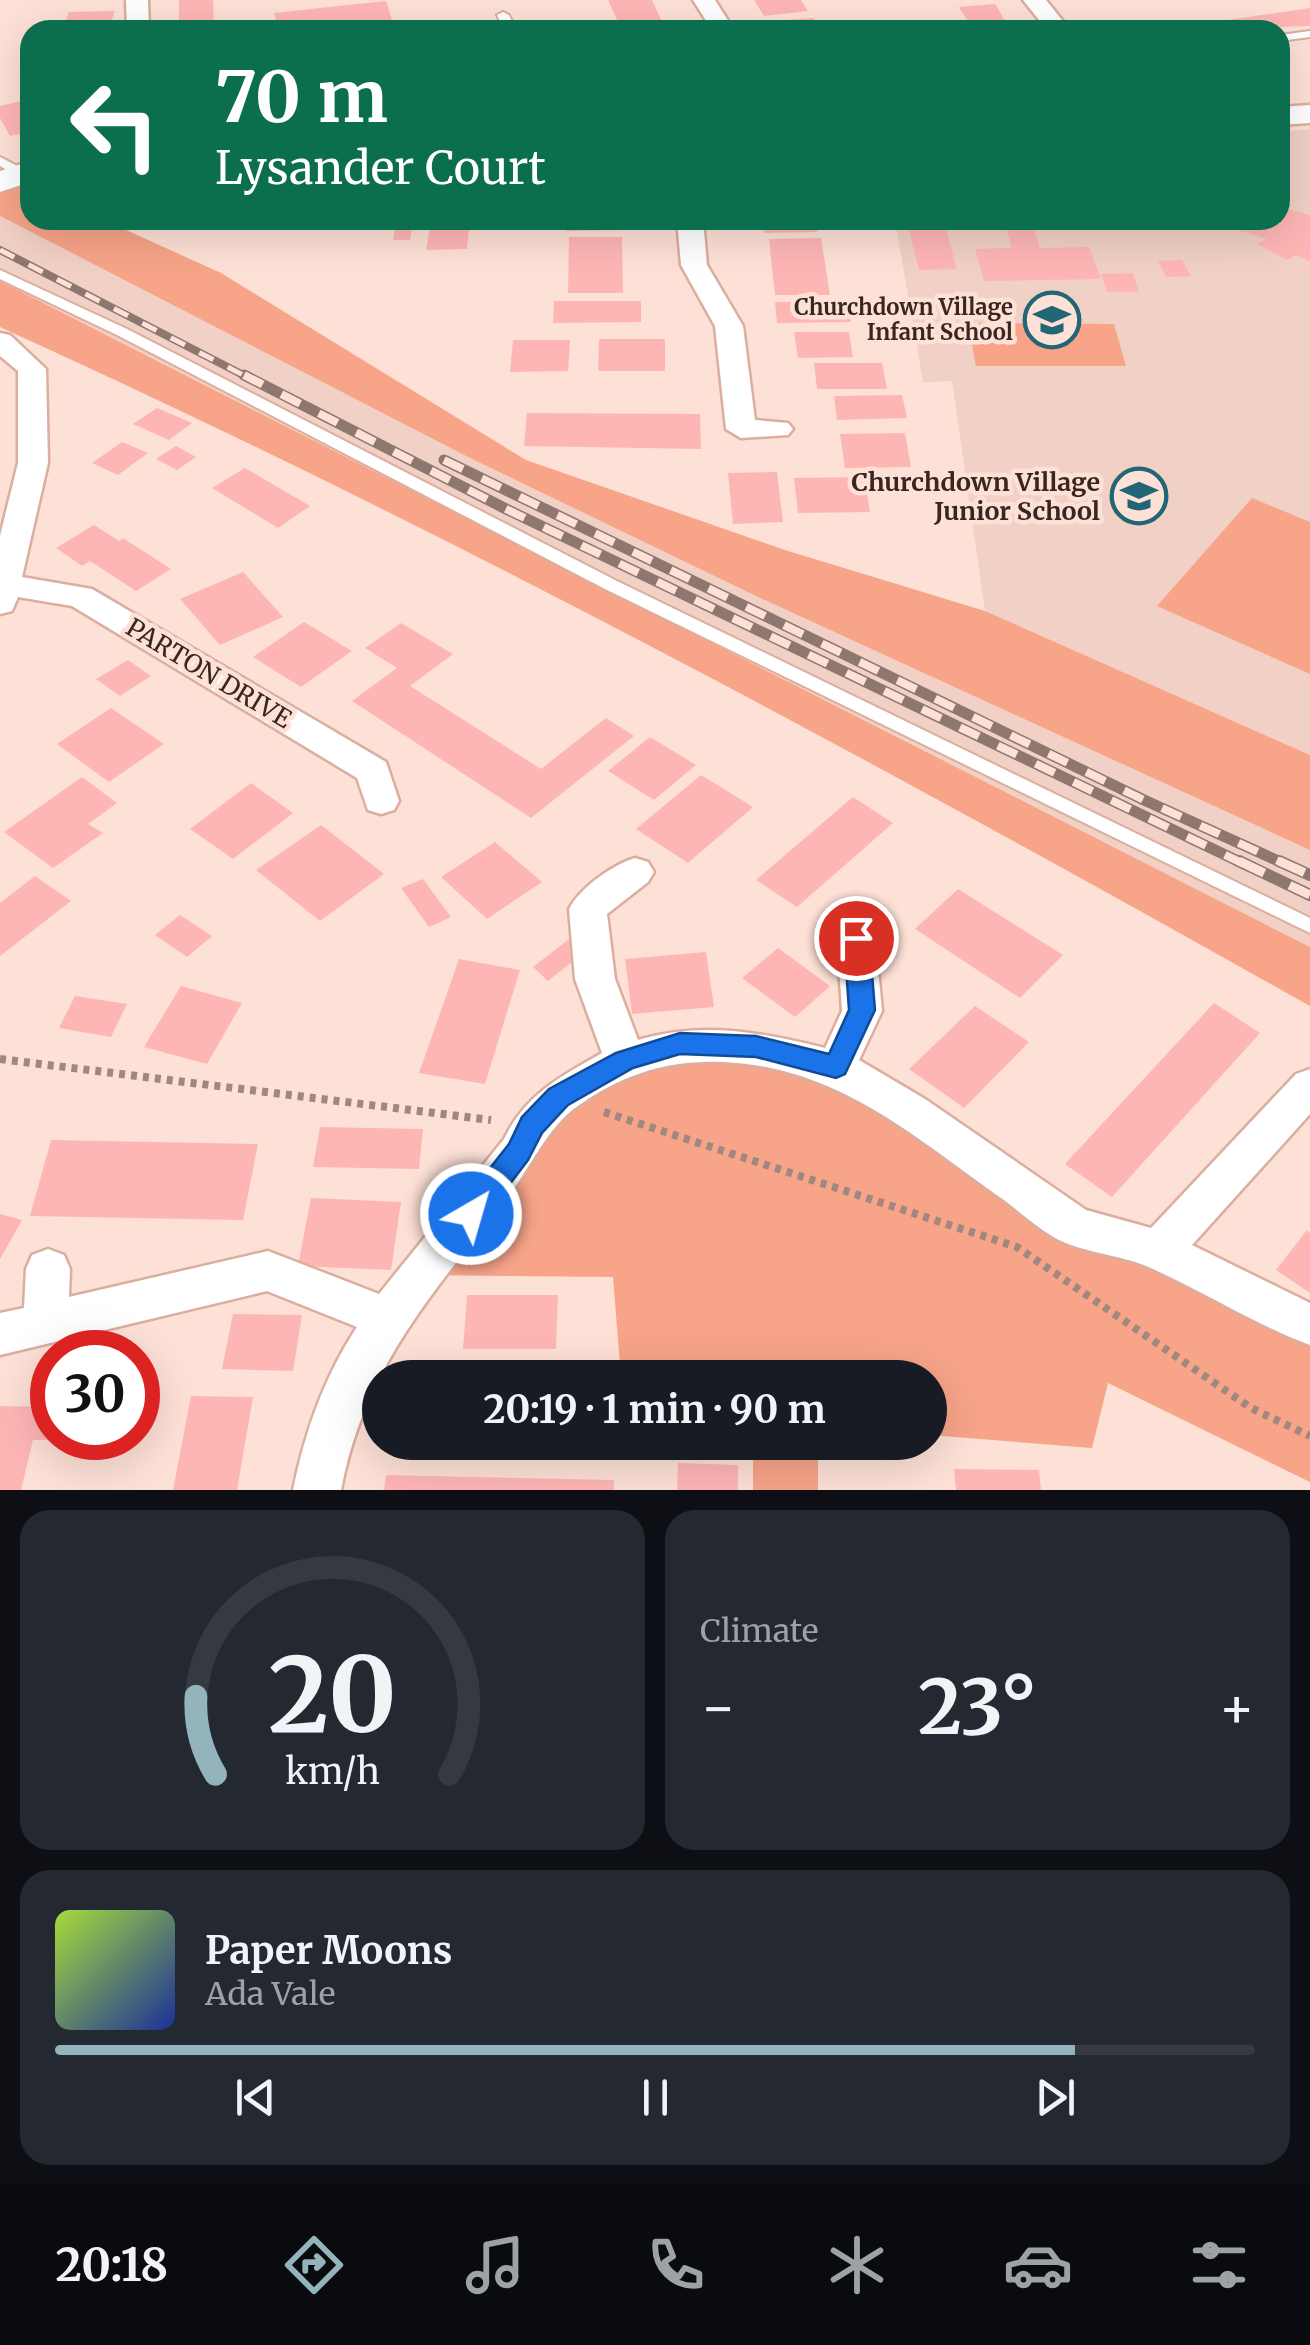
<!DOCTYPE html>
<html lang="en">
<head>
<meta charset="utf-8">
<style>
	body { margin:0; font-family:Merriweather,serif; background:#242831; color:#f1f3f6; height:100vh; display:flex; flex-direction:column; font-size:38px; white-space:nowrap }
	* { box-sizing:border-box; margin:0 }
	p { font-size:32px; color:#9ea1a6 }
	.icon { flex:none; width:55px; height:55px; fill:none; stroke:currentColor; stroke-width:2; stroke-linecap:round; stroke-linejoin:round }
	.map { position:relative; height:1490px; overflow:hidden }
	.side { display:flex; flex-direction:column; gap:20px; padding:20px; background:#0d0f14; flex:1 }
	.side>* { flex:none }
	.banner { position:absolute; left:20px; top:20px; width:1270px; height:210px; border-radius:30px; box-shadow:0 10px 40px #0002; background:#0b6e4f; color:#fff; overflow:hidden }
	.speed { position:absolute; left:30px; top:1330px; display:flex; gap:20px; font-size:50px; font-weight:700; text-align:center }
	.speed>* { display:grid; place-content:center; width:130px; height:130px; border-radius:50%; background:#171b24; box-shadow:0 10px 40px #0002; line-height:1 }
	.speed .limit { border:15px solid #d22; background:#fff; color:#111 }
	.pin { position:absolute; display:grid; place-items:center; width:85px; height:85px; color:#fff; margin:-42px; border:5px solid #fff; border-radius:50%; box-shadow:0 2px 10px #0007 }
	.me { position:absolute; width:110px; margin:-55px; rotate:38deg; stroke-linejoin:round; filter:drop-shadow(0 0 8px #0008) }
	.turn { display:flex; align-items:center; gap:35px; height:210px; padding:0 30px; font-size:45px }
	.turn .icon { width:130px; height:130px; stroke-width:2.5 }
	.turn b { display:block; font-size:70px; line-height:85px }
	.big { font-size:75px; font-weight:700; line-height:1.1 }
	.side .widget { flex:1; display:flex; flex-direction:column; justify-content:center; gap:15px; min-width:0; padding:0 35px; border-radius:30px; background:#242831 }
	.side .dial { align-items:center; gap:0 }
	.dial svg { height:260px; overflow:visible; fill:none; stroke:#363941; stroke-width:7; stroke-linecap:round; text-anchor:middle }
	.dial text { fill:#f1f3f6; stroke:none }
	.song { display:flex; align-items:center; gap:30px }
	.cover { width:120px; height:120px; border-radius:15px; background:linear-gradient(135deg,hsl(80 70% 55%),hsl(230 70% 35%)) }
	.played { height:10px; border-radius:5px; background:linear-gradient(90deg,#93b3bd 85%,#363941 85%) }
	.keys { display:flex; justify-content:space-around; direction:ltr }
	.heat { display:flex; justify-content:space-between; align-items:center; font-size:55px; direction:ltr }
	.side .tiles { flex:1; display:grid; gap:20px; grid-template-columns:1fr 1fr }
	.widget:last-child { grid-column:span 2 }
	.trip { position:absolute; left:362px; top:1360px; width:585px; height:100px; border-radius:50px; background:#171b24; box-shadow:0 10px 40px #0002; font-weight:700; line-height:100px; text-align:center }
	.tabs { display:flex; height:160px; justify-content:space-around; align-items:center; background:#090b0e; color:#9ea1a6 }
	.tabs .icon { width:70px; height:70px }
	.tabs .active { color:#93b3bd }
	.tabs b { font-size:45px; color:#f1f3f6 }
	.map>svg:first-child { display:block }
	.built { fill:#f1d0c5 }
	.green { fill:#f7a489 }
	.building { fill:#feb6b5 }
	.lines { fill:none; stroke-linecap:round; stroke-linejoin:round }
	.service-casing { stroke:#dbae9f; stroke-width:4 }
	.minor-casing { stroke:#dbae9f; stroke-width:5 }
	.tertiary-casing { stroke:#dbae9f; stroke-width:5 }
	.path { stroke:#a08880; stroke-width:8; stroke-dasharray:6 6; stroke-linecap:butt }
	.service { fill:#fff; fill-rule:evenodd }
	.minor { fill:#fff; fill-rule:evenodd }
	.tertiary { fill:#fff; fill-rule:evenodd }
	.rail-far2-casing { stroke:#8e776f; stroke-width:8 }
	.rail-far1-casing { stroke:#8e776f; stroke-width:11 }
	.rail-casing { stroke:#8e776f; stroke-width:12 }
	.rail-far2 { stroke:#fde0d6; stroke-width:5; stroke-dasharray:16; stroke-linecap:butt }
	.rail-far1 { stroke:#fde0d6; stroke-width:8; stroke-dasharray:21; stroke-linecap:butt }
	.rail { stroke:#fde0d6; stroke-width:9; stroke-dasharray:28; stroke-linecap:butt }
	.route { fill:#1a73e8; stroke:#114b97; stroke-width:2.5 }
	.labels { text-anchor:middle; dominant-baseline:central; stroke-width:9; stroke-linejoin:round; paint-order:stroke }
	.far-poi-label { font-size:22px; font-weight:bold; fill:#382620; stroke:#fde0d6; text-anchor:end }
	.poi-label { font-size:25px; font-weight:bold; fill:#382620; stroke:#fde0d6; text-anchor:end }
	.street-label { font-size:25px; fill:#382620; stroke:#fde0d6 }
</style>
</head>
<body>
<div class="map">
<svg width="1310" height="1490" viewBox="0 0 1310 1490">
	<rect width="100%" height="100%" fill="#fde0d6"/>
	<!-- built -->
	<g class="built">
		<path d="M1310 129V755L985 611 952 381 923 382 895 220H1280V132Z"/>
		<path d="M0 216 470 458 758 597 1310 850V947L0 281Z"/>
	</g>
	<!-- green -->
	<g class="green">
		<path d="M0 170 30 185V220H104L221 273 526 460 785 550 985 611 1310 755V850L758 597 470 458 0 216Z"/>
		<path d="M0 281 1310 947V1006C881 765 448 530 0 327Z"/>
		<path d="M968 323 1114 324 1126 366H976Z"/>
		<path d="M1252 498 1310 522V674L1157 606Z"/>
		<path d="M679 1044 836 1067 1074 1226 1310 1325V1482L1108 1383 1092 1448 930 1435V1378L621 1377 613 1277 423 1275 532 1125Z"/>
		<rect x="753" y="1443" width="65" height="47"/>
	</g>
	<!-- building -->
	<g class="building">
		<path d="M179 0H213L214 26 179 29Z"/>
		<path d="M608 0H652L666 30H622Z"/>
		<path d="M754 0H801L808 11 764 16Z"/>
		<path d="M386 1 392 20 279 30 274 13Z"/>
		<path d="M995 4 1010 29 973 30 959 7Z"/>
		<path d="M1310 8V26L1174 30V28Z"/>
		<path d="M115 11 111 22 65 23 69 12Z"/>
		<path d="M814 18 820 30H772L768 21Z"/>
		<path d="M30 99V132L10 136 0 118V106Z"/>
		<path d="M1280 207 1310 215V262L1296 255 1287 260 1257 244 1267 239 1228 227 1230 220H1280Z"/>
		<path d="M396 220H413L410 240H393Z"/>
		<path d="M431 220H470L467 249 426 250Z"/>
		<path d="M566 220H622V230L566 231Z"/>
		<path d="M763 220H816L817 232 764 233Z"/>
		<path d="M1004 220H1031L1040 248 1089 247 1101 279 984 281 975 249 1012 248Z"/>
		<path d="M944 222 957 269 919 270 907 223Z"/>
		<path d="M569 237H622L623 293H568Z"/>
		<path d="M821 238 830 295H775L769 239Z"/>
		<path d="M1182 260 1191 276 1166 277 1158 261Z"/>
		<path d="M1133 273 1139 292H1107L1101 274Z"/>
		<path d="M554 301H641V322L553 323Z"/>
		<path d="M848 301 851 322 777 323 775 302Z"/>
		<path d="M794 332H849L853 357 798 358Z"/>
		<path d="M599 339H665V371H598Z"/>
		<path d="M513 340H570L568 371 510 372Z"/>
		<path d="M814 363H882L887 389H817Z"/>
		<path d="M902 395 907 418 837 420 834 396Z"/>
		<path d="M157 408 192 423 169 440 133 424Z"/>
		<path d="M527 413 700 414 701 449 524 446Z"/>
		<path d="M905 433 911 467 845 468 840 434Z"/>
		<path d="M122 442 148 453 118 475 92 463Z"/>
		<path d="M176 446 196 457 177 470 156 459Z"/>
		<path d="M245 468 310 506 278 528 212 488Z"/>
		<path d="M777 472 783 522 733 524 728 473Z"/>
		<path d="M864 477 870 512 798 513 794 478Z"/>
		<path d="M94 525 119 541 123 538 171 569 136 591 90 561 82 566 56 548Z"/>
		<path d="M243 572 283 617 220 645 180 599Z"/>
		<path d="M304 622 352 651 301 687 253 657Z"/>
		<path d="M401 623 453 654 410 686 541 769 606 718 634 736 531 818 352 701 397 668 365 648Z"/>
		<path d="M128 660 151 676 120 696 96 679Z"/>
		<path d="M111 708 164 744 109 782 57 744Z"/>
		<path d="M650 737 696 765 654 800 608 771Z"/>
		<path d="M701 775 753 807 688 863 636 829Z"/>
		<path d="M82 777 117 803 88 824 103 833 53 868 4 832Z"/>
		<path d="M251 783 293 813 233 859 190 829Z"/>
		<path d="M853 797 893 823 797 907 756 880Z"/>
		<path d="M321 825 384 874 320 921 256 870Z"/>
		<path d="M495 842 542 882 487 919 441 877Z"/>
		<path d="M35 876 71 901 0 956V903Z"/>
		<path d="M423 879 451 917 429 927 401 888Z"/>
		<path d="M958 889 1063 955 1020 998 915 929Z"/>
		<path d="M180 915 212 936 187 957 155 935Z"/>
		<path d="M568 940 583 953 548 981 533 967Z"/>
		<path d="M778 948 830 986 795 1017 742 978Z"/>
		<path d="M706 952 714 1007 632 1014 625 959Z"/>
		<path d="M459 959 520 970 485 1084 419 1073Z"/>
		<path d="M181 986 242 1003 207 1064 144 1047Z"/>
		<path d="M75 996 127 1004 111 1037 59 1028Z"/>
		<path d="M1214 1003 1260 1033 1112 1197 1065 1164Z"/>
		<path d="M975 1006 1029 1042 964 1108 909 1069Z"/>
		<path d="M320 1127 423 1129 419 1169 313 1167Z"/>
		<path d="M51 1140 258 1144 243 1220 30 1216Z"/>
		<path d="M311 1198 401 1202 391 1270 298 1266Z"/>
		<path d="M0 1214 22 1220 0 1259Z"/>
		<path d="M1307 1230 1310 1233V1293L1276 1270Z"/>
		<path d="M467 1295H558L556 1349H463Z"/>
		<path d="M233 1314 302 1315 293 1371 222 1369Z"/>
		<path d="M191 1396 253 1397 237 1490H173Z"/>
		<path d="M0 1406 52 1407V1440H33L21 1490H0Z"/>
		<path d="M678 1463 738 1465V1490H677Z"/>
		<path d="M954 1469 1039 1470 1041 1490H956Z"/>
		<path d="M386 1475 614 1480V1490H384Z"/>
	</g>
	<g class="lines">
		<!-- service casing -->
		<g class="service-casing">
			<g id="service">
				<path d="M503 12 509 15 516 30H504L497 15Z"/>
				<path d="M914 24 918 25V29L870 30 876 27Z"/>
				<path d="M1310 31V37L1280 41V35Z"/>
				<path d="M0 157 27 171 29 174 19 177 0 166Z"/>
				<path d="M0 270 127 329 617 581 1310 918V933L605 589 117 335 0 279Z"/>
			</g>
		</g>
		<!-- minor casing -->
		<g class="minor-casing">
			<g id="minor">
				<path d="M126 0H148L149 30H127Z"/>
				<path d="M693 0H715L734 30H712Z"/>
				<path d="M1023 0H1046L1070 30H1047Z"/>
				<path d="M677 220H703L707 265 743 326 755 420 788 423 793 429 788 435 741 438 726 429 715 326 681 265Z"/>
				<path d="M0 333 10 335 46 369 48 463 22 577 92 589 386 762 399 801 394 810 381 814 368 810 357 778 72 606 18 597 12 611 0 614V536L18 463V371L0 356Z"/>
				<path d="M635 858 648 862 654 872 648 882 607 914 615 979 638 1040C702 1021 760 1032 825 1048L842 1011 837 937 842 927 856 922 870 927 875 937 882 1011 859 1060 925 1099 1086 1210 1151 1228 1296 1074 1310 1069V1114L1192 1245 1310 1303V1345C1256 1325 1206 1293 1153 1269 1124 1255 1088 1254 1059 1240 1040 1230 1021 1213 1004 1200 914 1137 838 1067 723 1062 666 1060 623 1074 575 1108 547 1128 526 1175 503 1204 430 1295 363 1372 341 1490H293C305 1432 324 1377 357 1327L267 1291 0 1355V1313L24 1308 26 1269 32 1255 48 1249 64 1255 70 1269 69 1297 268 1251 379 1294 504 1139C526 1094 560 1077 602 1053L575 979 569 909C580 888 612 865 635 858Z"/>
			</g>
		</g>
		<!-- tertiary casing -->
		<g class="tertiary-casing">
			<g id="tertiary">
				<path d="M1310 105V123L1280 125V107Z"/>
				<path d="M30 161V182L0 192V171Z"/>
			</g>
		</g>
		<!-- path -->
		<g class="path">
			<path d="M0 1059 491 1120"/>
			<path d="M604 1112 1017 1247 1251 1408 1310 1436"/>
		</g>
		<!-- service -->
		<use href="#service" class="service"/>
		<!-- minor -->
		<use href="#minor" class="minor"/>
		<!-- tertiary -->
		<use href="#tertiary" class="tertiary"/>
		<!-- rail-far2 casing -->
		<g class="rail-far2-casing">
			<path id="rail-far2" d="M0 250 249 378"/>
		</g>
		<!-- rail-far1 casing -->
		<g class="rail-far1-casing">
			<g id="rail-far1">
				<path d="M244 375 506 509 1244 864"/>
				<path d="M444 460 1144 800 1285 864"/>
			</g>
		</g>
		<!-- rail casing -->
		<g class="rail-casing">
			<g id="rail">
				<path d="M1239 861 1310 895"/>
				<path d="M1279 861 1310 875"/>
			</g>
		</g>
		<!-- rail-far2 -->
		<use href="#rail-far2" class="rail-far2"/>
		<!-- rail-far1 -->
		<use href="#rail-far1" class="rail-far1"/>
		<!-- rail -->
		<use href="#rail" class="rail"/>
	</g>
	<!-- route -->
	<path class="route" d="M856 928 869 938 875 1010 845 1074 836 1078 756 1057 680 1054 633 1068 568 1105 542 1133 528 1160 481 1222 471 1226 461 1222 457 1214 461 1205 509 1144 522 1117 549 1089 616 1053 680 1033 756 1036 829 1054 849 1010 844 938Z"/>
	<!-- icons -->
	<defs>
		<g id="school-ring" transform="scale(2.875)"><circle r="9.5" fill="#fde0d6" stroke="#216577" stroke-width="1.5"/><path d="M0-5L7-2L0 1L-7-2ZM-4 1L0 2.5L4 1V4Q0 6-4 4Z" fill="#216577"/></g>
	</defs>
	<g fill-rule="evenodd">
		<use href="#school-ring" x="1052" y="320"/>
		<use href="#school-ring" x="1139" y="496"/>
	</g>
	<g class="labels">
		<!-- far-poi labels -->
		<g class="far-poi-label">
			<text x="1013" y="307">Churchdown Village<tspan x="1013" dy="25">Infant School</tspan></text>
		</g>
		<!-- poi labels -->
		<g class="poi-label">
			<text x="1100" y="482">Churchdown Village<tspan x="1100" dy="29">Junior School</tspan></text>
		</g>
		<!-- street labels -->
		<g class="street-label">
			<text transform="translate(209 673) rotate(31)">PARTON DRIVE</text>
		</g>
	</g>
</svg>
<div class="speed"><div class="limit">30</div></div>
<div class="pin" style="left:856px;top:938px;background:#d93025"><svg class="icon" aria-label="arrive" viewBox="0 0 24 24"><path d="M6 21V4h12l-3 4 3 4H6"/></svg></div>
<svg class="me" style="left:471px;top:1214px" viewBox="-20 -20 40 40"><circle r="17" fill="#1a73e8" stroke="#fff" stroke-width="3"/><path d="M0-11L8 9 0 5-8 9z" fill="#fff"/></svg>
<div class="trip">20:19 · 1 min · 90 m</div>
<div class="banner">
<div class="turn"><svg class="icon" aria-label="left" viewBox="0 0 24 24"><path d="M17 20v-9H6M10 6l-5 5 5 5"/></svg><div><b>70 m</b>Lysander Court</div></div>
</div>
</div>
<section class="side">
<div class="tiles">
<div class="widget dial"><svg viewBox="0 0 100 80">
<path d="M14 69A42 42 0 1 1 86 69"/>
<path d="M14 69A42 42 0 0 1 8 45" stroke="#93b3bd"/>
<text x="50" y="56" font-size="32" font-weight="700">20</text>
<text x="50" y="72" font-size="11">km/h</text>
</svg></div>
<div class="widget"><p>Climate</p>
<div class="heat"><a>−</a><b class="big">23°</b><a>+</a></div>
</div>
<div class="widget">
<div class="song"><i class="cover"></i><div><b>Paper Moons</b><p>Ada Vale</p></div></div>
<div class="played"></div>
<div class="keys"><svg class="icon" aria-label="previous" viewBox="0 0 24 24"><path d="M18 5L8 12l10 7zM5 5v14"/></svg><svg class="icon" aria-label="pause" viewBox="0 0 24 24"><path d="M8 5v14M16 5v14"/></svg><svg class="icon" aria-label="next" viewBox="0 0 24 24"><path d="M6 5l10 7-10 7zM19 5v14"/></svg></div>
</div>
</div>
</section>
<nav class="tabs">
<b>20:18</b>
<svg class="icon active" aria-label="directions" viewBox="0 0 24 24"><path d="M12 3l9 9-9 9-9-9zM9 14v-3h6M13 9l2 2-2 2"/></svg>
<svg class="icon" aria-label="music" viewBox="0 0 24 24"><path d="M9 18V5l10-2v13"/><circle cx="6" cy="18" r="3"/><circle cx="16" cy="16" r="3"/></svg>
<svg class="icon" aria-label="phone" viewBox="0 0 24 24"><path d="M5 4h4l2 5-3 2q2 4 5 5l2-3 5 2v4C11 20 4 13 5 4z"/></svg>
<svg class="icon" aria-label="climate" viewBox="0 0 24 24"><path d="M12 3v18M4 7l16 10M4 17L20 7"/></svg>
<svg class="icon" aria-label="car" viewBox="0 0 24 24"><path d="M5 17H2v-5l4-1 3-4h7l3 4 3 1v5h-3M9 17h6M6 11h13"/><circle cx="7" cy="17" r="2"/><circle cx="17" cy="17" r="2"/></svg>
<svg class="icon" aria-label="filters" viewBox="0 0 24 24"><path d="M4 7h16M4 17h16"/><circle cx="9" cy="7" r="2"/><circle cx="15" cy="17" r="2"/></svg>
</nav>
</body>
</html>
